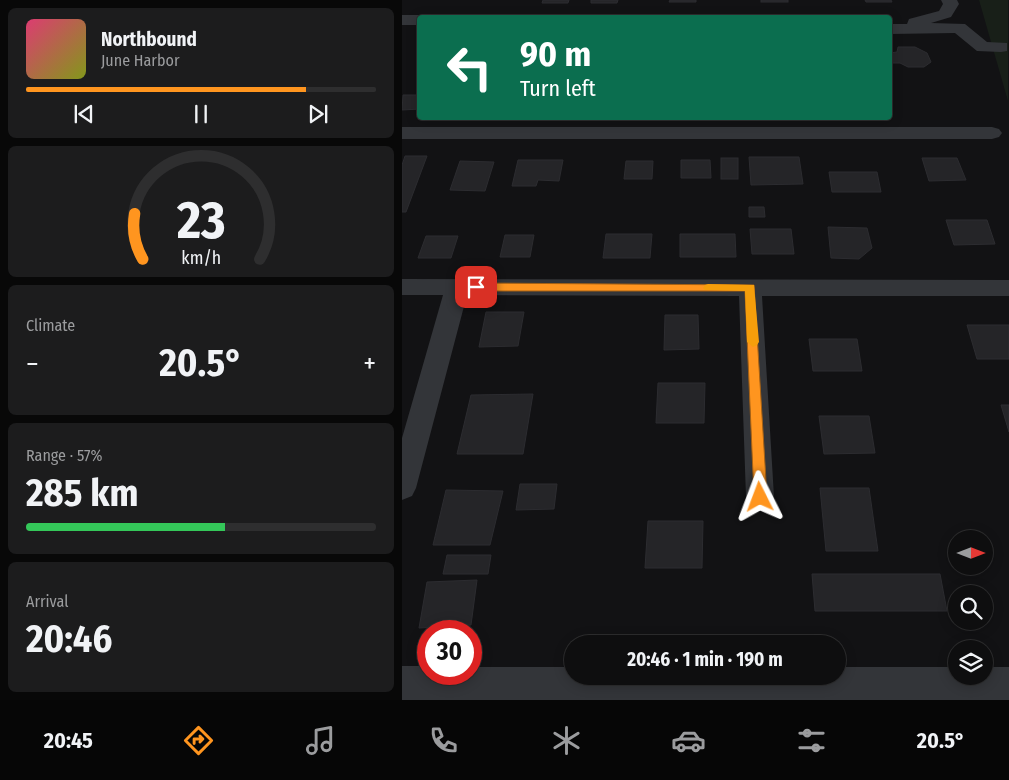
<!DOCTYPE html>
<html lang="en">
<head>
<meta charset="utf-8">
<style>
	body { margin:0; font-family:"Fira Sans Condensed",sans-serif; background:#1c1c1d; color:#f1f3f6; height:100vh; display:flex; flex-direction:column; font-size:19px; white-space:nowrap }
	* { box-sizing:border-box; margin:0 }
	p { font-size:16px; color:#9b9c9e }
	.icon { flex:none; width:28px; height:28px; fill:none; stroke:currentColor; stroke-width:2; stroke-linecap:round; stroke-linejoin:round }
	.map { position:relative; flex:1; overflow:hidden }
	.drawer { display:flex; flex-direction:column; gap:8px; padding:8px; background:#080808; width:402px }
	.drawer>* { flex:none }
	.guide { position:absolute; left:15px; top:15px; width:475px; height:105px; border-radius:5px; box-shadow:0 2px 12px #0003,0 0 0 1px #2e2e2f; background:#0b6e4f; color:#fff; overflow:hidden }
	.needle { width:32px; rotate:90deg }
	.buttons { position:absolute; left:546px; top:530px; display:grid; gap:10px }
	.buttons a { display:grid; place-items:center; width:45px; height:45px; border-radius:50%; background:#0e0e0f; box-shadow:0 2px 12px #0003,0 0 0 1px #2e2e2f; font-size:25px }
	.speed { position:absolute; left:15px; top:620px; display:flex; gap:10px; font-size:25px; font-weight:700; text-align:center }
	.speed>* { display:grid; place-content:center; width:65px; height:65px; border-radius:50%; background:#0e0e0f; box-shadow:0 2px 12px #0003,0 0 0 1px #2e2e2f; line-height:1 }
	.speed .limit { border:8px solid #d22; background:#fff; color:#111 }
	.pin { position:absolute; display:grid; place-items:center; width:42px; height:42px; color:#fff; margin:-21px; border-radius:10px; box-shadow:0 2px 8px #0006 }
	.me { position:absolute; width:55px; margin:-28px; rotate:357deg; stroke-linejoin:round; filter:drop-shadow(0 0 4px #0008) }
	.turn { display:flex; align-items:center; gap:18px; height:105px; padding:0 20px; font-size:22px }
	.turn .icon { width:65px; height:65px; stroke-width:2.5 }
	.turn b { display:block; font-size:35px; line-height:42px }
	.big { font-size:38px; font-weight:700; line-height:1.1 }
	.drawer .tile { flex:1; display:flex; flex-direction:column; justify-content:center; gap:8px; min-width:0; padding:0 18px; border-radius:8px; background:#1c1c1d }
	.drawer .dial { align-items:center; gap:0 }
	.dial svg { height:130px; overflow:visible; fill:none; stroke:#2e2e2f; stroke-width:7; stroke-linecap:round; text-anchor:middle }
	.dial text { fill:#f1f3f6; stroke:none }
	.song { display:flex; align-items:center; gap:15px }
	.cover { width:60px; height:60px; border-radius:8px; background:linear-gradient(135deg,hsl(340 70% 55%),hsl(70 70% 35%)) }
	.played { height:5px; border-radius:2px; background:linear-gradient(90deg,#ff951f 80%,#2e2e2f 80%) }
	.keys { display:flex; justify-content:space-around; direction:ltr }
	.heat { display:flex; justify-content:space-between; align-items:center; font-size:28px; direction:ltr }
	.charge { height:8px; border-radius:4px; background:linear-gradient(90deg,#34c759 57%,#2e2e2f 0) }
	.trip { position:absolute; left:162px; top:635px; width:282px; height:50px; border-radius:25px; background:#0e0e0f; box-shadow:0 2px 12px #0003,0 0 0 1px #2e2e2f; font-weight:700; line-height:50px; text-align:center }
	.dock { display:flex; height:80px; justify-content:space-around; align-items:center; background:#060606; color:#9b9c9e }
	.dock .icon { width:35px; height:35px }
	.dock .on { color:#ff951f }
	.dock b { font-size:22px; color:#f1f3f6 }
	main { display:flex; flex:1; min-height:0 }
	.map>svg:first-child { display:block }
	.green { fill:#181f18 }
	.building { fill:#252528; stroke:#2c2c30 }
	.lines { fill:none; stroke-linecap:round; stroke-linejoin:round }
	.minor { fill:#333539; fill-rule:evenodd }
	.route { fill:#ff951f; stroke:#a66114 }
	.slow { fill:#f59e0b }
</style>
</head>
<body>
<main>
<section class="drawer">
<div class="tile">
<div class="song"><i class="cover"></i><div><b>Northbound</b><p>June Harbor</p></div></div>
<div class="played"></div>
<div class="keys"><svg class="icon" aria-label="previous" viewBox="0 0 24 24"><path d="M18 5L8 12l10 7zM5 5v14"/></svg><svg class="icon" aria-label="pause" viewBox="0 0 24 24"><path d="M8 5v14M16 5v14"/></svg><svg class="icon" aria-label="next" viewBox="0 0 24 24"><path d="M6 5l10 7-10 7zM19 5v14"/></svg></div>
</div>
<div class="tile dial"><svg viewBox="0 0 100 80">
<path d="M14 69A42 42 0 1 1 86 69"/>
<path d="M14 69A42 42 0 0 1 9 41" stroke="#ff951f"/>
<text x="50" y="56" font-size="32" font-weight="700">23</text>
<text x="50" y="72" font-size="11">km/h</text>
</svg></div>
<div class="tile"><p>Climate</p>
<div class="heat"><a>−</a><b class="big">20.5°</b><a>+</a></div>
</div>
<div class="tile"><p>Range · 57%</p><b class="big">285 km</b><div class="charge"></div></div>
<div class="tile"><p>Arrival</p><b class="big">20:46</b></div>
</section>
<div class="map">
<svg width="607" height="700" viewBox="0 0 607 700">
	<rect width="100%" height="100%" fill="#121214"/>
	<!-- green -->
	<path class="green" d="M577 0H606V101Z"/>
	<!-- building -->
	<g class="building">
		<path d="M141 0H167L166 3H140Z"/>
		<path d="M189 0H216L215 3H189Z"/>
		<path d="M268 0H294V2H267Z"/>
		<rect x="359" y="0" width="27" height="2"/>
		<path d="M463 0H489L490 2H464Z"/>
		<path d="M496 47H513L525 53 529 62 522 67H506L498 63H488V53L495 52Z"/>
		<path d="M1 95H18V109L0 110Z"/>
		<path d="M3 156H25L4 212H0V165Z"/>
		<path d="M347 157H397L401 184 349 185Z"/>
		<rect x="319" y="158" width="17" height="21"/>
		<path d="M520 158H555L564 180 527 181Z"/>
		<path d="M116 160H161L157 181 136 180 134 186H110Z"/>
		<path d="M279 160H308L309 178H279Z"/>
		<path d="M58 161 92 162 83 191 48 190Z"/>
		<path d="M224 161H251L250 179H222Z"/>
		<path d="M427 172H475L479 192H430Z"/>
		<path d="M347 207H362L363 217H347Z"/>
		<path d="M544 220H585L593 244 552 245Z"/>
		<path d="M426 227 465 228 470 248 457 259 429 258Z"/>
		<path d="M348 229H389L392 254H350Z"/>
		<path d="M204 234H250L248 258H201Z"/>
		<path d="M278 234H333L334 257H278Z"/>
		<path d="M103 235H132L128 257H98Z"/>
		<path d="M24 236H56L49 258H16Z"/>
		<path d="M84 312H122L116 346 77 347Z"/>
		<path d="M263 315H296L297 349 262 350Z"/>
		<path d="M565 325H607V359H575Z"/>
		<path d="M407 339H455L460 371H411Z"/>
		<path d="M256 383H303L302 423H254Z"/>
		<path d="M131 394 121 454H55L69 395Z"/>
		<path d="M599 405H607V432Z"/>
		<path d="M417 416H467L473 453 422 454Z"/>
		<path d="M118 484H155L152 509 114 510Z"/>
		<path d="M418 488H467L476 551H424Z"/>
		<path d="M44 490 101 491 88 545H31Z"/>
		<path d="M246 521H301L300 568H243Z"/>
		<path d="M45 555H89L86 574H41Z"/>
		<path d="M410 574H538L545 611H413Z"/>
		<path d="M75 580 69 625 17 628 25 582Z"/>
	</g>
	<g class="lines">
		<!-- minor -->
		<g class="minor">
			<path d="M539 0H555L557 4 549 17 529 23 563 24 585 42 605 43V51L599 52 575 51 553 33 488 34V24H505L507 19 537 11 541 4Z"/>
			<path d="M0 15H18L24 18H18V25H0Z"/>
			<path d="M0 127H590L597 129 600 133 597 137 590 139H0Z"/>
			<path d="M0 279 607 280V296H360L372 497 368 506 358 509 348 506 344 497 337 296 65 295 14 488 10 496 0 500V438L41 295H0Z"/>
			<path d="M0 666H26V674H69V667H171V676H436V667H555V676H582V667H607V700H0Z"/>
		</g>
	</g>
	<!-- route -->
	<path class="route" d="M74 283 352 285 365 497 363 501 358 503 354 501 352 497 343 291H74L69 287Z"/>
	<!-- slow -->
	<path class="slow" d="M306 284 352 285 357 342 355 345 351 347 345 342 343 291 303 290 301 288 303 285Z"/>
</svg>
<div class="buttons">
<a><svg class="needle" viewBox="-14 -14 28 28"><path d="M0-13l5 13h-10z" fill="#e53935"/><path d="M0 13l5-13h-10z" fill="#9b9c9e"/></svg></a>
<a><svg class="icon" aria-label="search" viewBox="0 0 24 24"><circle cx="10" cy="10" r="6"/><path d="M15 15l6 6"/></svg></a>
<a><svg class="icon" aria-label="layers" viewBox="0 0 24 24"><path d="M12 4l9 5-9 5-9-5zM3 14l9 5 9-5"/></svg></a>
</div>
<div class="speed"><div class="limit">30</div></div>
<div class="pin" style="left:74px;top:287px;background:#d93025"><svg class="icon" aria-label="arrive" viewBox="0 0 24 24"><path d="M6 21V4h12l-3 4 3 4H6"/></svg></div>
<svg class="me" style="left:358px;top:497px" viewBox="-20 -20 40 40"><path d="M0-17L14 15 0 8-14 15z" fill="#ff951f" stroke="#fff" stroke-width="4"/></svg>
<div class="trip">20:46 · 1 min · 190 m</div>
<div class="guide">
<div class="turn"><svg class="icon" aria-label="left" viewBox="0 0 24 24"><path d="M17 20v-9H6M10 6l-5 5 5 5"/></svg><div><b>90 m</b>Turn left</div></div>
</div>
</div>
</main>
<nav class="dock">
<b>20:45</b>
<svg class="icon on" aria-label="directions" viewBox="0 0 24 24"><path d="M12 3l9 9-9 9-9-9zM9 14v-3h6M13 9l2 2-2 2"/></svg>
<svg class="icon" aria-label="music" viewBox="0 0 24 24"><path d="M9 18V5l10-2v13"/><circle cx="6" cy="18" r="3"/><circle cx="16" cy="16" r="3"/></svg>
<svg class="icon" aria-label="phone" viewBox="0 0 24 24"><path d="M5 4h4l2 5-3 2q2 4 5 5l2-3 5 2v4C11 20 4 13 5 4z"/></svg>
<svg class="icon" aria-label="climate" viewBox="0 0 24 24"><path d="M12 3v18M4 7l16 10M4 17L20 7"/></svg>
<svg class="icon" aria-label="car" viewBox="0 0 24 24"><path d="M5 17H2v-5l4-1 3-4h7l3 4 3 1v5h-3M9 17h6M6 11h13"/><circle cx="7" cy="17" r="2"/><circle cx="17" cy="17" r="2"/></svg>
<svg class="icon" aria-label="filters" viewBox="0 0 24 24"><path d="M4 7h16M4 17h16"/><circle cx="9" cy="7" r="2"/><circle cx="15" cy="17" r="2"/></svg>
<b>20.5°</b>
</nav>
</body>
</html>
